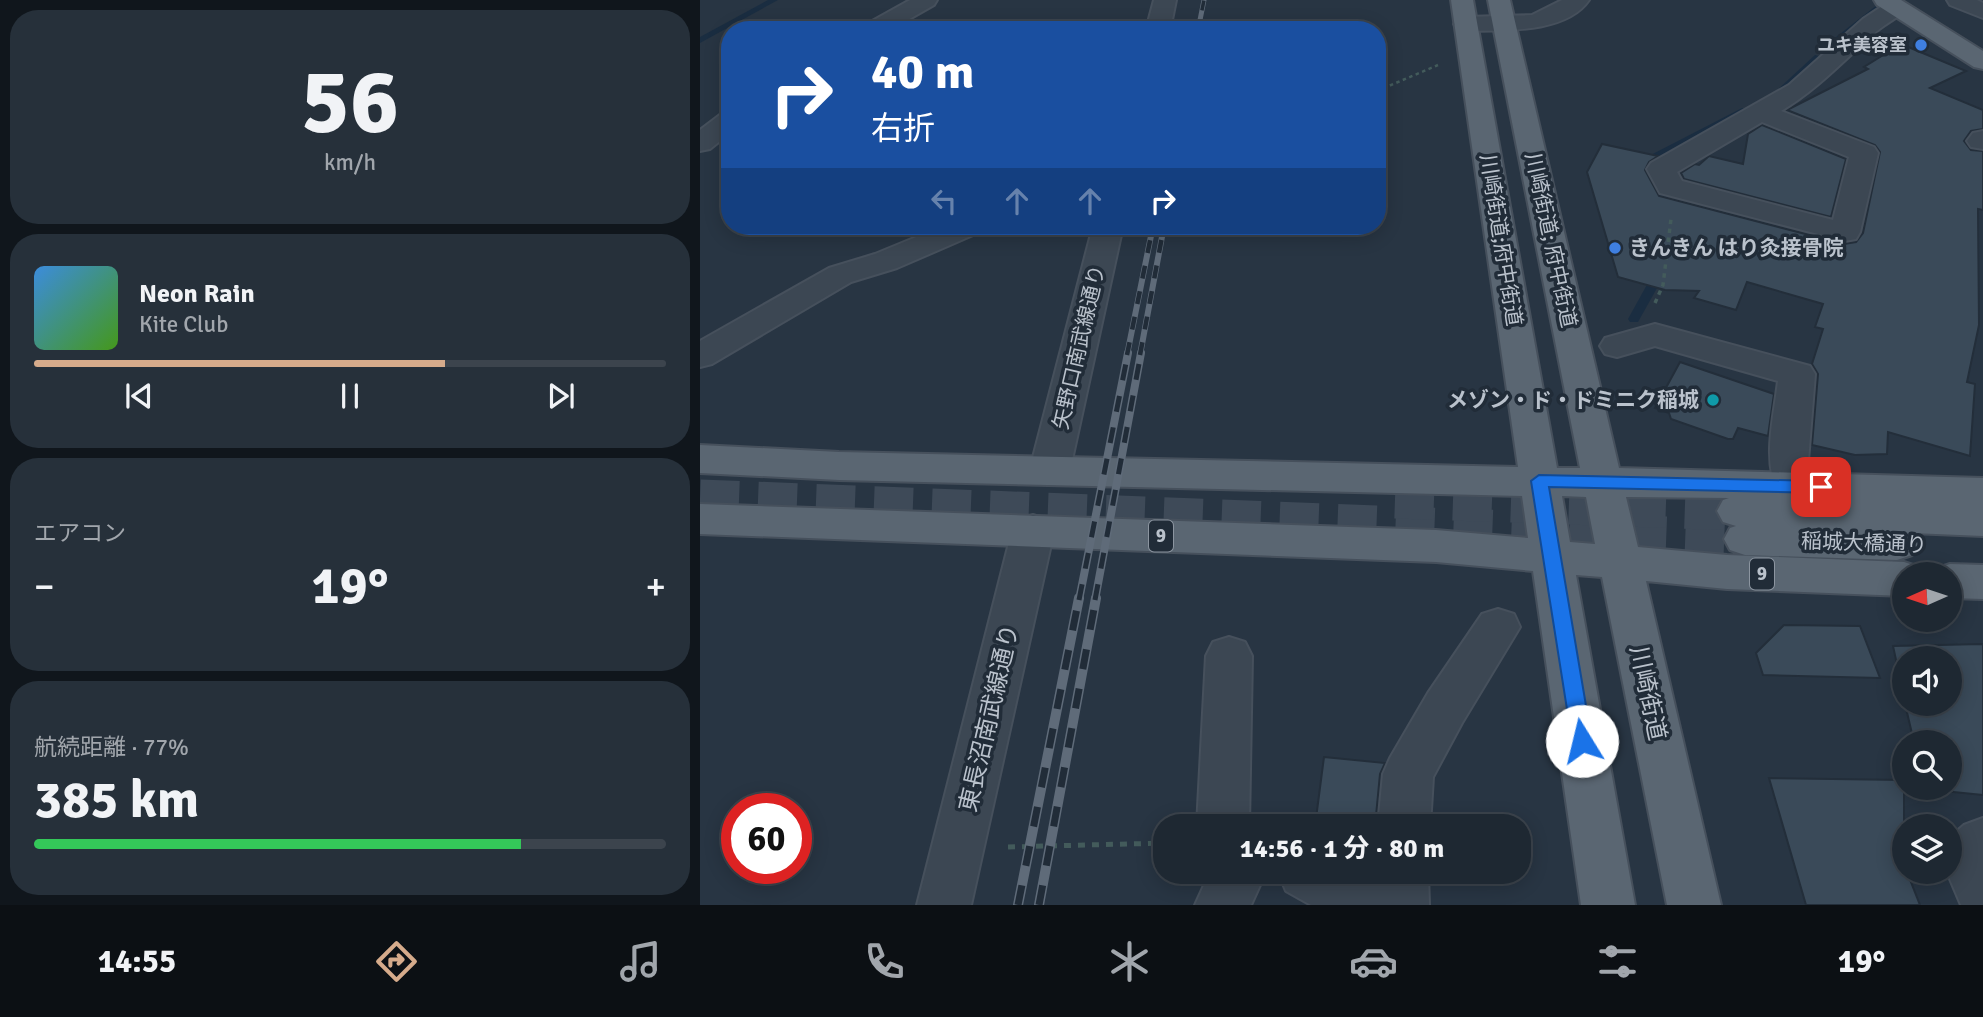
<!DOCTYPE html>
<html lang="ja">
<head>
<meta charset="utf-8">
<style>
	body { margin:0; font-family:Signika,"Noto Sans JP",sans-serif; background:#26303a; color:#f1f3f6; height:100vh; display:flex; flex-direction:column; font-size:26px; white-space:nowrap }
	* { box-sizing:border-box; margin:0 }
	p { font-size:23px; color:#a1a6ac }
	.icon { flex:none; width:38px; height:38px; fill:none; stroke:currentColor; stroke-width:2; stroke-linecap:round; stroke-linejoin:round }
	.map { position:relative; flex:1; overflow:hidden }
	.sheet { display:flex; flex-direction:column; gap:10px; padding:10px; background:#10161c; width:700px }
	.sheet>* { flex:none }
	.hud { position:absolute; left:21px; top:21px; width:665px; height:214px; border-radius:28px; box-shadow:0 4px 18px #0003,0 0 0 2px #3c444d; background:#1a4fa0; color:#fff; overflow:hidden }
	.needle { width:46px; rotate:267deg }
	.controls { position:absolute; left:1192px; top:562px; display:grid; gap:14px }
	.controls a { display:grid; place-items:center; width:70px; height:70px; border-radius:50%; background:#1e2832; box-shadow:0 4px 18px #0003,0 0 0 2px #3c444d; font-size:35px }
	.speed { position:absolute; left:21px; top:793px; display:flex; gap:14px; font-size:35px; font-weight:700; text-align:center }
	.speed>* { display:grid; place-content:center; width:91px; height:91px; border-radius:50%; background:#1e2832; box-shadow:0 4px 18px #0003,0 0 0 2px #3c444d; line-height:1 }
	.speed .limit { border:10px solid #d22; background:#fff; color:#111 }
	.pin { position:absolute; display:grid; place-items:center; width:60px; height:60px; color:#fff; margin:-30px; border-radius:14px; box-shadow:0 4px 10px #0006 }
	.me { position:absolute; width:77px; margin:-38px; rotate:351deg; stroke-linejoin:round; filter:drop-shadow(0 0 5px #0008) }
	.turn { display:flex; align-items:center; gap:24px; height:147px; padding:0 35px; font-size:32px }
	.turn .icon { width:91px; height:91px; stroke-width:2.5 }
	.turn b { display:block; font-size:49px; line-height:60px }
	.lanes { display:flex; align-items:center; height:66px; padding:0 35px; background:#0003; justify-content:center; gap:35px; direction:ltr }
	.lanes .off { opacity:.35 }
	.big { font-size:52px; font-weight:700; line-height:1.1 }
	.sheet .tile { flex:1; display:flex; flex-direction:column; justify-content:center; gap:10px; min-width:0; padding:0 24px; border-radius:28px; background:#26303a }
	.sheet .dial { align-items:center; gap:0 }
	.dial b { font-size:91px; line-height:1 }
	.song { display:flex; align-items:center; gap:21px }
	.cover { width:84px; height:84px; border-radius:10px; background:linear-gradient(135deg,hsl(210 70% 55%),hsl(100 70% 35%)) }
	.played { height:7px; border-radius:4px; background:linear-gradient(90deg,#d6ab8b 65%,#3c444d 65%) }
	.keys { display:flex; justify-content:space-around; direction:ltr }
	.heat { display:flex; justify-content:space-between; align-items:center; font-size:38px; direction:ltr }
	.charge { height:10px; border-radius:5px; background:linear-gradient(90deg,#34c759 77%,#3c444d 0) }
	.trip { position:absolute; left:453px; top:814px; width:378px; height:70px; border-radius:28px; background:#1e2832; box-shadow:0 4px 18px #0003,0 0 0 2px #3c444d; font-weight:700; line-height:70px; text-align:center }
	.dock { display:flex; height:112px; justify-content:space-around; align-items:center; background:#0c1014; color:#a1a6ac }
	.dock .icon { width:49px; height:49px }
	.dock .current { color:#d6ab8b }
	.dock b { font-size:32px; color:#f1f3f6 }
	main { display:flex; flex:1; min-height:0 }
	.map>svg:first-child { display:block }
	.lines { fill:none; stroke-linecap:round; stroke-linejoin:round }
	.stream { fill:#1a2d41; fill-rule:evenodd }
	.building { fill:#3a4a59; stroke:#232e3a; stroke-width:2 }
	.major-tunnel { stroke:#3e4a58; stroke-width:39; stroke-dasharray:39 19; stroke-linecap:butt }
	.minor-casing { stroke:#46505c; stroke-width:4 }
	.major-casing { stroke:#46505c; stroke-width:4 }
	.path-far2 { stroke:#435b5b; stroke-width:2.5; stroke-dasharray:3.5 3.5; stroke-linecap:butt }
	.path-far1 { stroke:#435b5b; stroke-width:3.5; stroke-dasharray:4.5 4.5; stroke-linecap:butt }
	.path { stroke:#435b5b; stroke-width:5; stroke-dasharray:7 7; stroke-linecap:butt }
	.minor { fill:#3c4753; fill-rule:evenodd }
	.major { fill:#5a6672; fill-rule:evenodd }
	.rail-far3-casing { stroke:#5f6b79; stroke-width:5 }
	.rail-far2-casing { stroke:#5f6b79; stroke-width:6 }
	.rail-far1-casing { stroke:#5f6b79; stroke-width:8 }
	.rail-casing { stroke:#5f6b79; stroke-width:10 }
	.rail-far3 { stroke:#212c38; stroke-width:3.5; stroke-dasharray:10; stroke-linecap:butt }
	.rail-far2 { stroke:#212c38; stroke-width:4.5; stroke-dasharray:13; stroke-linecap:butt }
	.rail-far1 { stroke:#212c38; stroke-width:5; stroke-dasharray:16; stroke-linecap:butt }
	.rail { stroke:#212c38; stroke-width:7; stroke-dasharray:20; stroke-linecap:butt }
	.route { fill:#1a73e8; stroke:#114b97; stroke-width:2 }
	.shop-dot { fill:#3f7fe0; stroke:#212c38; stroke-width:2.5 }
	.culture-dot { fill:#0f9aa8; stroke:#212c38; stroke-width:2.5 }
	.labels { text-anchor:middle; dominant-baseline:central; stroke-width:7; stroke-linejoin:round; paint-order:stroke }
	.far-poi-label { font-size:18px; font-weight:bold; fill:#bac2cc; stroke:#212c38; text-anchor:end }
	.shield { fill:#212c38; stroke:#8c95a0; stroke-width:2 }
	.shield-label { font-size:19px; font-weight:bold; fill:#bac2cc }
	.street-label { font-size:21px; fill:#bac2cc; stroke:#212c38 }
	.poi-label { font-size:21px; font-weight:bold; fill:#bac2cc; stroke:#212c38; text-anchor:start }
	.near-street-label { font-size:24px; fill:#bac2cc; stroke:#212c38 }
</style>
</head>
<body>
<main>
<section class="sheet">
<div class="tile dial"><b>56</b><p>km/h</p></div>
<div class="tile">
<div class="song"><i class="cover"></i><div><b>Neon Rain</b><p>Kite Club</p></div></div>
<div class="played"></div>
<div class="keys"><svg class="icon" aria-label="previous" viewBox="0 0 24 24"><path d="M18 5L8 12l10 7zM5 5v14"/></svg><svg class="icon" aria-label="pause" viewBox="0 0 24 24"><path d="M8 5v14M16 5v14"/></svg><svg class="icon" aria-label="next" viewBox="0 0 24 24"><path d="M6 5l10 7-10 7zM19 5v14"/></svg></div>
</div>
<div class="tile"><p>エアコン</p>
<div class="heat"><a>−</a><b class="big">19°</b><a>+</a></div>
</div>
<div class="tile"><p>航続距離 · 77%</p><b class="big">385 km</b><div class="charge"></div></div>
</section>
<div class="map">
<svg width="1283" height="905" viewBox="0 0 1283 905">
	<rect width="100%" height="100%" fill="#283543"/>
	<g class="lines">
		<!-- stream -->
		<g class="stream">
			<path d="M68 0H78L0 43V37Z"/>
			<path d="M1177 5 1184 7 1133 48H1127V44Z"/>
			<path d="M1115 55 1122 57 1082 95H1076V91Z"/>
			<path d="M1042 108 1050 110 951 163 948 167 957 185 967 196 969 215 964 218 960 217 957 197 947 186 938 167 943 159Z"/>
			<path d="M957 267 963 270 961 281 938 322H930L928 319 949 281 951 270Z"/>
		</g>
	</g>
	<!-- building -->
	<g class="building">
		<path d="M1201 44 1266 71 1230 88 1283 110V129L1271 131 1264 141 1271 150 1283 151V210L1278 209 1279 325 1267 382 1275 384 1270 456 1188 432 1187 454 1155 455 1112 445 1118 374 1112 364 1123 329 1115 327 1123 304 1047 282 1036 310 994 298 999 291 965 290 918 277 887 172 902 144 958 156 949 162 945 170 959 196 1144 244 1156 242 1163 233 1180 152 1175 145 1087 110 1168 69 1164 67Z"/>
		<path d="M1062 125 1146 159 1131 217 984 179 981 173 995 164 999 165 1009 156 1043 164 1048 134Z"/>
		<path d="M980 362 1074 394 1068 436 1038 428 1033 439H1028L971 419 969 413 955 408Z"/>
		<path d="M1084 625 1160 626 1180 678 1063 675 1056 653Z"/>
		<path d="M1283 644V795L1224 789 1250 788V742H1214L1205 704H1250V658H1204V697L1193 646Z"/>
		<path d="M624 757 685 763 680 774 675 826H615Z"/>
		<path d="M1069 778 1204 780V872H1207L1220 905H1106Z"/>
	</g>
	<g class="lines">
		<!-- major-tunnel -->
		<g class="major-tunnel">
			<path d="M0 499 1045 539"/>
			<path d="M695 499 1037 511"/>
		</g>
		<!-- minor casing -->
		<g class="minor-casing">
			<g id="minor">
				<path d="M210 0H237L234 5 190 30H161L165 25Z"/>
				<path d="M454 0H476L470 30H446Z"/>
				<path d="M862 0H889C866 34 802 30 766 31L758 29 754 24 758 19 766 17 832 15Z"/>
				<path d="M1247 0H1277L1283 3V18L1250 5Z"/>
				<path d="M1195 1 1203 3 1206 8C1199 18 1186 23 1177 31 1145 59 1118 89 1081 111L1174 147 1178 153 1160 232 1156 239 1145 241 960 193 947 169 951 163 1089 85 1163 19 1187 3ZM1062 122 1149 157 1133 220 982 181 977 172Z"/>
				<path d="M30 112V133L10 149 0 151V130L21 114Z"/>
				<path d="M1283 131V149L1271 147 1267 141 1273 133Z"/>
				<path d="M243 226H284L280 232 197 268 151 282 12 364 0 367V341L129 268 175 254Z"/>
				<path d="M393 226H423L370 469 364 479 350 483 336 479 330 469Z"/>
				<path d="M955 324 1110 366 1115 374 1108 461 1114 486 1108 496 1094 500 1080 496C1061 463 1074 417 1078 381L955 346 917 357 905 354 900 346 905 338Z"/>
				<path d="M333 515 348 520 354 531 271 905H217L312 531 318 520Z"/>
				<path d="M798 609 814 614 820 627 762 723 733 777 730 826H678L683 774 690 758 728 693 782 614Z"/>
				<path d="M529 637 545 642 552 656 549 826H497L506 656 513 642Z"/>
				<path d="M1283 818V905H1261L1247 872H1250V837L1264 825Z"/>
				<path d="M510 872H566L551 905H495Z"/>
				<path d="M578 872H657L675 882 676 872H728L729 905H611L586 891Z"/>
			</g>
		</g>
		<!-- major casing -->
		<g class="major-casing">
			<g id="major">
				<path d="M751 0H773L857 468H880L788 0H810L919 468 1283 478V536L1212 533 1218 544 1212 555 1197 560 1045 555 1030 550 1024 539 1030 528 1036 526 1023 522 1017 511 1023 500 1029 498 926 497 938 547 1027 555 1204 562 1219 567 1223 574H1204V596L1027 589 946 581 1021 905H967L902 577 876 575 935 905H881L833 571 736 562 0 534V504L736 530 828 538 822 496 139 480 0 473V445L139 452 818 467ZM862 496 886 497 895 544 870 542Z"/>
				<path d="M1174 0H1201L1283 51V69L1274 67 1177 5Z"/>
				<path d="M1250 564 1283 565V599L1250 598V574H1232L1235 569Z"/>
			</g>
		</g>
		<!-- path-far2 -->
		<path class="path-far2" d="M677 91 738 65"/>
		<!-- path-far1 -->
		<path class="path-far1" d="M955 303 963 285 971 219"/>
		<!-- path -->
		<path class="path" d="M308 847 466 843"/>
		<!-- minor -->
		<use href="#minor" class="minor"/>
		<!-- major -->
		<use href="#major" class="major"/>
		<!-- rail-far3 casing -->
		<g class="rail-far3-casing">
			<path id="rail-far3" d="M498 30 504 0"/>
		</g>
		<!-- rail-far2 casing -->
		<g class="rail-far2-casing">
			<g id="rail-far2">
				<path d="M427 355 453 226"/>
				<path d="M440 355 464 226"/>
			</g>
		</g>
		<!-- rail-far1 casing -->
		<g class="rail-far1-casing">
			<g id="rail-far1">
				<path d="M379 600 428 353"/>
				<path d="M395 600 441 353"/>
			</g>
		</g>
		<!-- rail casing -->
		<g class="rail-casing">
			<g id="rail">
				<path d="M318 905 379 598"/>
				<path d="M339 905 396 598"/>
			</g>
		</g>
		<!-- rail-far3 -->
		<use href="#rail-far3" class="rail-far3"/>
		<!-- rail-far2 -->
		<use href="#rail-far2" class="rail-far2"/>
		<!-- rail-far1 -->
		<use href="#rail-far1" class="rail-far1"/>
		<!-- rail -->
		<use href="#rail" class="rail"/>
	</g>
	<!-- route -->
	<path class="route" d="M839 475 1121 481 1130 487 1121 493 849 487 892 741 889 748 882 750 875 748 872 741 831 481Z"/>
	<!-- markers -->
	<g class="shop-dot">
		<circle cx="1221" cy="45" r="7"/>
		<circle cx="915" cy="248" r="7"/>
	</g>
	<circle class="culture-dot" cx="1013" cy="400" r="7"/>
	<g class="labels">
		<!-- far-poi labels -->
		<g class="far-poi-label">
			<text x="1207" y="45">ユキ美容室</text>
		</g>
		<!-- shield labels -->
		<g class="shield">
			<rect x="449" y="520.5" width="24" height="31" rx="5"/>
			<rect x="1050" y="558.5" width="24" height="31" rx="5"/>
		</g>
		<g class="shield-label">
			<text x="461" y="536">9</text>
			<text x="1062" y="574">9</text>
		</g>
		<!-- street labels -->
		<g class="street-label">
			<text transform="translate(801 240) rotate(81)">川崎街道;府中街道</text>
			<text transform="translate(851 240) rotate(78)">川崎街道; 府中街道</text>
			<text transform="translate(379 347) rotate(-77)">矢野口南武線通り</text>
			<text transform="translate(1164 543) rotate(2)">稲城大橋通り</text>
		</g>
		<!-- poi labels -->
		<g class="poi-label">
			<text x="929" y="248">きんきん はり灸接骨院</text>
			<text x="999" y="400" text-anchor="end">メゾン・ド・ドミニク稲城</text>
		</g>
		<!-- near-street labels -->
		<g class="near-street-label">
			<text transform="translate(948 693) rotate(78)">川崎街道</text>
			<text transform="translate(289 718) rotate(-77)">東長沼南武線通り</text>
		</g>
	</g>
</svg>
<div class="controls">
<a><svg class="needle" viewBox="-14 -14 28 28"><path d="M0-13l5 13h-10z" fill="#e53935"/><path d="M0 13l5-13h-10z" fill="#a1a6ac"/></svg></a>
<a><svg class="icon" aria-label="sound" viewBox="0 0 24 24"><path d="M4 9h4l5-4v14l-5-4H4zM17 9q2 3 0 6"/></svg></a>
<a><svg class="icon" aria-label="search" viewBox="0 0 24 24"><circle cx="10" cy="10" r="6"/><path d="M15 15l6 6"/></svg></a>
<a><svg class="icon" aria-label="layers" viewBox="0 0 24 24"><path d="M12 4l9 5-9 5-9-5zM3 14l9 5 9-5"/></svg></a>
</div>
<div class="speed"><div class="limit">60</div></div>
<div class="pin" style="left:1121px;top:487px;background:#d93025"><svg class="icon" aria-label="arrive" viewBox="0 0 24 24"><path d="M6 21V4h12l-3 4 3 4H6"/></svg></div>
<svg class="me" style="left:882px;top:741px" viewBox="-20 -20 40 40"><circle r="19" fill="#fff"/><path d="M0-13L10 11 0 6-10 11z" fill="#1a73e8"/></svg>
<div class="trip">14:56 · 1 分 · 80 m</div>
<div class="hud">
<div class="turn"><svg class="icon" aria-label="right" viewBox="0 0 24 24"><path d="M7 20v-9h11M14 6l5 5-5 5"/></svg><div><b>40 m</b>右折</div></div>
<div class="lanes"><svg class="icon off" aria-label="left" viewBox="0 0 24 24"><path d="M17 20v-9H6M10 6l-5 5 5 5"/></svg><svg class="icon off" aria-label="ahead" viewBox="0 0 24 24"><path d="M12 20V5M6 11l6-6 6 6"/></svg><svg class="icon off" aria-label="ahead" viewBox="0 0 24 24"><path d="M12 20V5M6 11l6-6 6 6"/></svg><svg class="icon" aria-label="right" viewBox="0 0 24 24"><path d="M7 20v-9h11M14 6l5 5-5 5"/></svg></div>
</div>
</div>
</main>
<nav class="dock">
<b>14:55</b>
<svg class="icon current" aria-label="directions" viewBox="0 0 24 24"><path d="M12 3l9 9-9 9-9-9zM9 14v-3h6M13 9l2 2-2 2"/></svg>
<svg class="icon" aria-label="music" viewBox="0 0 24 24"><path d="M9 18V5l10-2v13"/><circle cx="6" cy="18" r="3"/><circle cx="16" cy="16" r="3"/></svg>
<svg class="icon" aria-label="phone" viewBox="0 0 24 24"><path d="M5 4h4l2 5-3 2q2 4 5 5l2-3 5 2v4C11 20 4 13 5 4z"/></svg>
<svg class="icon" aria-label="climate" viewBox="0 0 24 24"><path d="M12 3v18M4 7l16 10M4 17L20 7"/></svg>
<svg class="icon" aria-label="car" viewBox="0 0 24 24"><path d="M5 17H2v-5l4-1 3-4h7l3 4 3 1v5h-3M9 17h6M6 11h13"/><circle cx="7" cy="17" r="2"/><circle cx="17" cy="17" r="2"/></svg>
<svg class="icon" aria-label="filters" viewBox="0 0 24 24"><path d="M4 7h16M4 17h16"/><circle cx="9" cy="7" r="2"/><circle cx="15" cy="17" r="2"/></svg>
<b>19°</b>
</nav>
</body>
</html>
